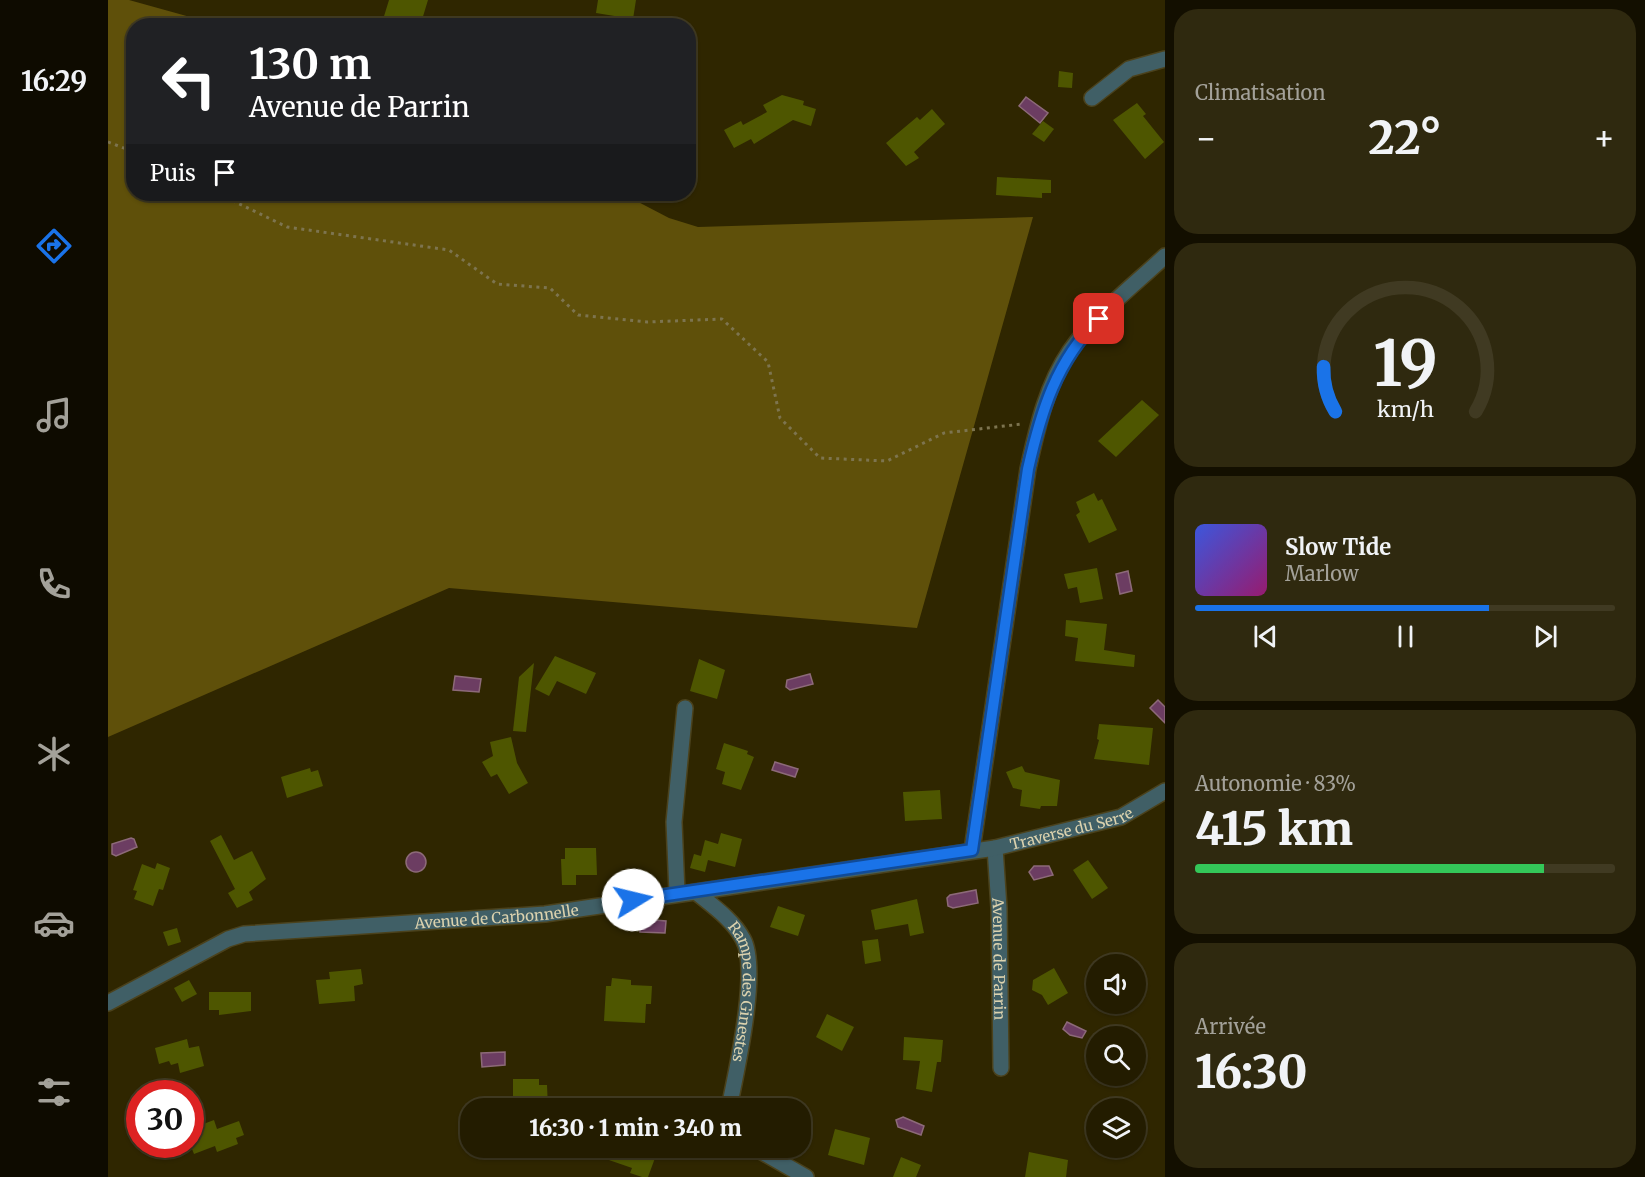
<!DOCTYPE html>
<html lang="fr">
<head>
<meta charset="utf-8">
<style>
	body { margin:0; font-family:Merriweather,serif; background:#2f290f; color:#f1f3f6; height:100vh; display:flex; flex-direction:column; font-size:22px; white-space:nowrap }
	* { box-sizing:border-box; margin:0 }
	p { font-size:20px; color:#a3a199 }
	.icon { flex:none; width:33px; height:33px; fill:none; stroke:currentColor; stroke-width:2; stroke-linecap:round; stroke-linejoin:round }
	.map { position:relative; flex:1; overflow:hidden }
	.details { display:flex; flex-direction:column; gap:9px; padding:9px; background:#130f00; width:480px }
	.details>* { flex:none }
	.top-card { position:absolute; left:18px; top:18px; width:570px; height:183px; border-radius:24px; box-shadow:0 2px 4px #0004,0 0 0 2px #403a22; background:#202124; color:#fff; overflow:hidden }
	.fabs { position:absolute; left:978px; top:954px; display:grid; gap:12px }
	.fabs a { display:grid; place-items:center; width:60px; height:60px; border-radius:50%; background:#231c00; box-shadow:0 2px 4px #0004,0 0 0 2px #403a22; font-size:30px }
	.speed { position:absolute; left:18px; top:1080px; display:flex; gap:12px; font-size:30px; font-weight:700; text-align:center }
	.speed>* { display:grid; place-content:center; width:78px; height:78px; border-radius:50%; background:#231c00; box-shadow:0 2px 4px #0004,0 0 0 2px #403a22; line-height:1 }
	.speed .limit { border:9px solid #d22; background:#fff; color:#111 }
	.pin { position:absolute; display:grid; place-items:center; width:51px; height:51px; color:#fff; margin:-26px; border-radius:12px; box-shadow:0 3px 9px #0006 }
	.me { position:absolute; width:66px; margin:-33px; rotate:81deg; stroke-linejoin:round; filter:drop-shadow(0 0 4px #0008) }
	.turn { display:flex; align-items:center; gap:21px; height:126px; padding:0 24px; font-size:27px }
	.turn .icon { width:78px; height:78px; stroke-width:2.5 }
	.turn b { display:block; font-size:42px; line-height:51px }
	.then { display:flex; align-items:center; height:57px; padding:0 24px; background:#0003; gap:12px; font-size:22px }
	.big { font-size:45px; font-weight:800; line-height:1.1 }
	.details .card { flex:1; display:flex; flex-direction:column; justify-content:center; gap:9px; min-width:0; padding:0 21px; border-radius:24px; background:#2f290f }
	.details .dial { align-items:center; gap:0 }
	.dial svg { height:156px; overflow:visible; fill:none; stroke:#403a22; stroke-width:7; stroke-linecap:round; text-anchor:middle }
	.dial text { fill:#f1f3f6; stroke:none }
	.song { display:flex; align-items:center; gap:18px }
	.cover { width:72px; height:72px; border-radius:9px; background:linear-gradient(135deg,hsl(230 70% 55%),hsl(320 70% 35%)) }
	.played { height:6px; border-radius:3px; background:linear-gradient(90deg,#1a73e8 70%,#403a22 70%) }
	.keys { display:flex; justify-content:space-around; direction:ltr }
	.heat { display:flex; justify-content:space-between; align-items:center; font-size:33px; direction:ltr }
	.charge { height:9px; border-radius:4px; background:linear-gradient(90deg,#34c759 83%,#403a22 0) }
	.trip { position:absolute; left:352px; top:1098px; width:351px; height:60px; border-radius:24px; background:#231c00; box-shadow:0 2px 4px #0004,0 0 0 2px #403a22; font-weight:800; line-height:60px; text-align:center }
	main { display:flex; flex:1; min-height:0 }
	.tab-bar { display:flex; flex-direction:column; width:108px; justify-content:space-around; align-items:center; background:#0e0b00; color:#a3a199 }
	.tab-bar .icon { width:42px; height:42px }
	.tab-bar .selected { color:#1a73e8 }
	.tab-bar b { font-size:27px; color:#f1f3f6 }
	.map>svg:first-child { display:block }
	.forest { fill:#5f500a }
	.water { fill:#6c3d62; stroke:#8d6a79; stroke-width:1.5 }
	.building { fill:#4e5600 }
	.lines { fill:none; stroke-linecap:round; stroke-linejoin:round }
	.minor-casing { stroke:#4b421c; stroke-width:18 }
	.path { stroke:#7d744f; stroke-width:3; stroke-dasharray:3 4.5; stroke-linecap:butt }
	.minor { stroke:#405f66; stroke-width:15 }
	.route-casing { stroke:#114b97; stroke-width:15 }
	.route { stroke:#1a73e8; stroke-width:10 }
	.labels { text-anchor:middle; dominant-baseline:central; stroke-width:6; stroke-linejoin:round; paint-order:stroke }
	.street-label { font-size:15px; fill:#dbd2ae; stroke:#221c05 }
</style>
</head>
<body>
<main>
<nav class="tab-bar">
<b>16:29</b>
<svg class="icon selected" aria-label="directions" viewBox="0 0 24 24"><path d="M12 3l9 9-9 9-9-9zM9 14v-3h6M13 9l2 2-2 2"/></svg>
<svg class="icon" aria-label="music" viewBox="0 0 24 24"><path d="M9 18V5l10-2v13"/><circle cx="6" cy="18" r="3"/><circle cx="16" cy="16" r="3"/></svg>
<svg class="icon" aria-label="phone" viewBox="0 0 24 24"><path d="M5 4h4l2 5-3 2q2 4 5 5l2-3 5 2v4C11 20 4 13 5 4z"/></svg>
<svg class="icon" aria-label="climate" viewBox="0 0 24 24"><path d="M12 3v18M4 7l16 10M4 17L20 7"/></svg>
<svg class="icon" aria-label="car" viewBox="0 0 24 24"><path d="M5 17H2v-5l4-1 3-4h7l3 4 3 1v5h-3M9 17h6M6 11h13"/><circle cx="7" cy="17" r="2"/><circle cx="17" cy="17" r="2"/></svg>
<svg class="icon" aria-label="filters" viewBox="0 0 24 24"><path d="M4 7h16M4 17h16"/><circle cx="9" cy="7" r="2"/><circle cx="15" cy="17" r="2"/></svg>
</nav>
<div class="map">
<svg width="1057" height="1177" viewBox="0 0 1057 1177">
	<rect width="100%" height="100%" fill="#2f2600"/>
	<!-- forest -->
	<path class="forest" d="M0 0H21L111 25 26 26V194H515L561 218 590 227 925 217 809 628 341 588 0 737Z"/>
	<!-- water -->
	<g class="water">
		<path d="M918 97 940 113 932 123 911 106Z"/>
		<path d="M1020 571 1024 591 1012 594 1008 574Z"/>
		<path d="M702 674 705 684 682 690 678 687 679 680Z"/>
		<path d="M347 676 373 679 371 692 345 690Z"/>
		<path d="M1050 700 1057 707V723L1042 708Z"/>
		<path d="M667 762 690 769 687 777 664 770Z"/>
		<path d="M23 838 26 839 29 847 8 856 4 854V844Z"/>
		<circle cx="308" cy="862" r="10"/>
		<path d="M926 866H941L945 875 926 880 921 872Z"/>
		<path d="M868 890 870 903 845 908 840 906 839 898 842 895Z"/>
		<path d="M533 919 558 921 557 933 532 932Z"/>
		<path d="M959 1022 978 1031 974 1038 962 1035 955 1029Z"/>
		<path d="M397 1052V1065L374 1067 373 1053Z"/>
		<path d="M795 1117 816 1126 813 1135 790 1127 788 1120Z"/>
	</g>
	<!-- building -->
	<g class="building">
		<path d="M281 0H320L313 23 299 19 298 26H273Z"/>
		<path d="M490 0H528L525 19 488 13Z"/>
		<path d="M951 71 965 73 964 88 950 87Z"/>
		<path d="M674 95 696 101 695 105 708 109 703 126 685 120 646 144 643 139 626 148 616 130 633 121 635 125 659 112 655 105Z"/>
		<path d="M1029 103 1038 114 1035 116 1056 142 1037 159 1005 120Z"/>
		<path d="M824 109 837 124 806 152 811 158 798 166 778 143 809 117 812 120Z"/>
		<path d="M935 121 946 129 936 142 924 134Z"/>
		<path d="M889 177 943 180V193H934V198L888 195Z"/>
		<path d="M1034 400 1051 415 1008 457 990 441Z"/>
		<path d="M986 493 990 501 994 499 1009 530 981 543 968 515 972 512 968 502Z"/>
		<path d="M989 568 995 599 972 603 969 587 960 589 956 574Z"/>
		<path d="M958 620 999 624 996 650 1027 655 1026 667 967 661 970 638 957 636Z"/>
		<path d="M447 656 488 673 478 694 449 681 441 696 427 689Z"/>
		<path d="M591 659 617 670 609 699 582 691Z"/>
		<path d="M426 663 418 732 405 731 411 677Z"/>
		<path d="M991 724 1045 728 1041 765 986 759 991 740 989 739Z"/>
		<path d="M403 737 409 763 420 783 401 794 389 774 383 777 374 762 385 756 382 742Z"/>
		<path d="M616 743 640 751 639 754 646 757 633 790 614 784 617 772 608 769Z"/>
		<path d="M914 766 917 772 952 780 949 806H933L932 809 912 806 914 790 905 788 898 772Z"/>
		<path d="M202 768 203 772 210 770 215 786 179 798 173 777Z"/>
		<path d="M832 790 834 819 797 821 795 792Z"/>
		<path d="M613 833 634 839 627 867 600 860 597 872 582 868 586 854 593 856 597 840 610 844Z"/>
		<path d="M113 835 126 860 144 851 158 879 141 892 145 900 129 908 120 893 127 889 102 841Z"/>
		<path d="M457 848H488L489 875H468V885H454L453 859H457Z"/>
		<path d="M980 860 1000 888 984 899 965 870Z"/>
		<path d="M49 863 62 868 55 890 51 889 45 906 26 899 29 891 25 890 34 864 47 869Z"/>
		<path d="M809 899 816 933 802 936 800 924 767 930 763 910Z"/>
		<path d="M670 906 697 915 690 936 662 927Z"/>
		<path d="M69 928 73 942 60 946 55 932Z"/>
		<path d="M770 939 773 961 757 964 754 941Z"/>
		<path d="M946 968 960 993 940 1005 934 995 924 990 925 980Z"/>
		<path d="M253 969 255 984 246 986 247 1001 211 1004 208 980 222 979 221 972Z"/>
		<path d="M504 978 523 980V985L544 986 543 1004H538L537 1023 496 1021 498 986H503Z"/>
		<path d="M81 980 89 994 74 1002 66 988Z"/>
		<path d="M101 992H143V1011L111 1015V1010H101Z"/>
		<path d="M719 1014 746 1027 734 1051 708 1037Z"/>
		<path d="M796 1037 835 1040 833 1062H829L824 1092 808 1089 812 1061 795 1060Z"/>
		<path d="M79 1039 81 1048 91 1046 96 1066 72 1073 70 1063 63 1065 61 1061 51 1064 47 1048Z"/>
		<path d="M405 1079H431V1085H439L440 1108 405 1107Z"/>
		<path d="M106 1120 109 1129 131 1121 136 1135 128 1138 130 1144 109 1152 107 1146 86 1154 82 1144V1129Z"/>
		<path d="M727 1129 762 1138 756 1165 720 1155Z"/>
		<path d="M472 1148H526L525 1150 547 1158 540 1177H534L522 1173 524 1168 472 1150Z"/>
		<path d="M921 1152 960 1160 958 1177H917Z"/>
		<path d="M793 1157 813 1165 808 1177H785Z"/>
	</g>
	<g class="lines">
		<!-- minor casing -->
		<g class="minor-casing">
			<g id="minor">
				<path d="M984 98 1021 69 1057 59"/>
				<path id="s1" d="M887 848 891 908 893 1068"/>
				<path d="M864 850 920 469C929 429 938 386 962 351 987 315 1025 286 1057 256"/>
				<path d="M569 893 566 822 577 708"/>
				<path id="s2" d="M589 893C605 906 625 920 635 939 652 969 628 1073 621 1108"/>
				<path id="s3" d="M0 1003 120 939 136 934 437 914 887 848 1013 817 1057 791"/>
				<path d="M647 1148 698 1177"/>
			</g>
		</g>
		<!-- path -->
		<g class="path">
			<path d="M0 142 26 152"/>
			<path d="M111 194 179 227 341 250 389 284 442 288 470 315 539 322 614 319 660 362 672 418 712 458 779 461 836 433 914 424"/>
		</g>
		<!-- minor -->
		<use href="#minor" class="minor"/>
	</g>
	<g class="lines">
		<!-- route casing -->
		<g class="route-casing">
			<path id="route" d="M525 900 864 850 920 469C933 412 948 361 991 319"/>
		</g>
		<!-- route -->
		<use href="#route" class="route"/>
	</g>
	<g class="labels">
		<!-- street labels -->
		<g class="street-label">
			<text stroke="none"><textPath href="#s3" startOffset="988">Traverse du Serre</textPath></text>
			<text stroke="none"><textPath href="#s3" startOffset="406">Avenue de Carbonnelle</textPath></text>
			<text stroke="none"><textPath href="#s1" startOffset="111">Avenue de Parrin</textPath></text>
			<text stroke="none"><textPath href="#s2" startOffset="118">Rampe des Ginestes</textPath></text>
		</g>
	</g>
</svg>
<div class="fabs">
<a><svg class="icon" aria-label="sound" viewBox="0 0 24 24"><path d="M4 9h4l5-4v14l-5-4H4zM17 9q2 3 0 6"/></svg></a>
<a><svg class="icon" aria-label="search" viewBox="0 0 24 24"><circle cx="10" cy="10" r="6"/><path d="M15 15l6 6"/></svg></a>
<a><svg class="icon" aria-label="layers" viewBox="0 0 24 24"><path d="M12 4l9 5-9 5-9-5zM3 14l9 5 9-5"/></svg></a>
</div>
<div class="speed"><div class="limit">30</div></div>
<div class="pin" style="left:991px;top:319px;background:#d93025"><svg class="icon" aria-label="arrive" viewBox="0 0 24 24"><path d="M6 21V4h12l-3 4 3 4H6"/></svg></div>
<svg class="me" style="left:525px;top:900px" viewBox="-20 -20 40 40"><circle r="19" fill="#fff"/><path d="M0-13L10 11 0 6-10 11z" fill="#1a73e8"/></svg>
<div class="trip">16:30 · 1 min · 340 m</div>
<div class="top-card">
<div class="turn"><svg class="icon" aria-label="left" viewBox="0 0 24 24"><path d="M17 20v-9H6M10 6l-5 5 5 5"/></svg><div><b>130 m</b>Avenue de Parrin</div></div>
<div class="then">Puis<svg class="icon" aria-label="arrive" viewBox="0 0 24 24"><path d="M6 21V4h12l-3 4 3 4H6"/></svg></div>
</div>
</div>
<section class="details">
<div class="card"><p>Climatisation</p>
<div class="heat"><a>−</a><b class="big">22°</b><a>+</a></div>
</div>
<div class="card dial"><svg viewBox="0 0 100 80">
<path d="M14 69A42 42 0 1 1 86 69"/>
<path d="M14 69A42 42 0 0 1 8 46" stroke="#1a73e8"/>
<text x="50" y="56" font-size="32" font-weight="700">19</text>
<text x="50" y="72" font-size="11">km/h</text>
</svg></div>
<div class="card">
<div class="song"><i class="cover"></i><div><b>Slow Tide</b><p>Marlow</p></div></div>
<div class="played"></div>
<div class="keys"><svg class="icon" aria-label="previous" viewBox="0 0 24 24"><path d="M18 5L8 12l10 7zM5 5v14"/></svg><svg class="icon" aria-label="pause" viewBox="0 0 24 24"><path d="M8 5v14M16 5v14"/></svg><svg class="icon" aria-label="next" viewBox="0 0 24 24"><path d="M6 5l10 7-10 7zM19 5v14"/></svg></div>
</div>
<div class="card"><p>Autonomie · 83%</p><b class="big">415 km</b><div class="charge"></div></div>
<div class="card"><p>Arrivée</p><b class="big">16:30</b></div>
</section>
</main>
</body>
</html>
